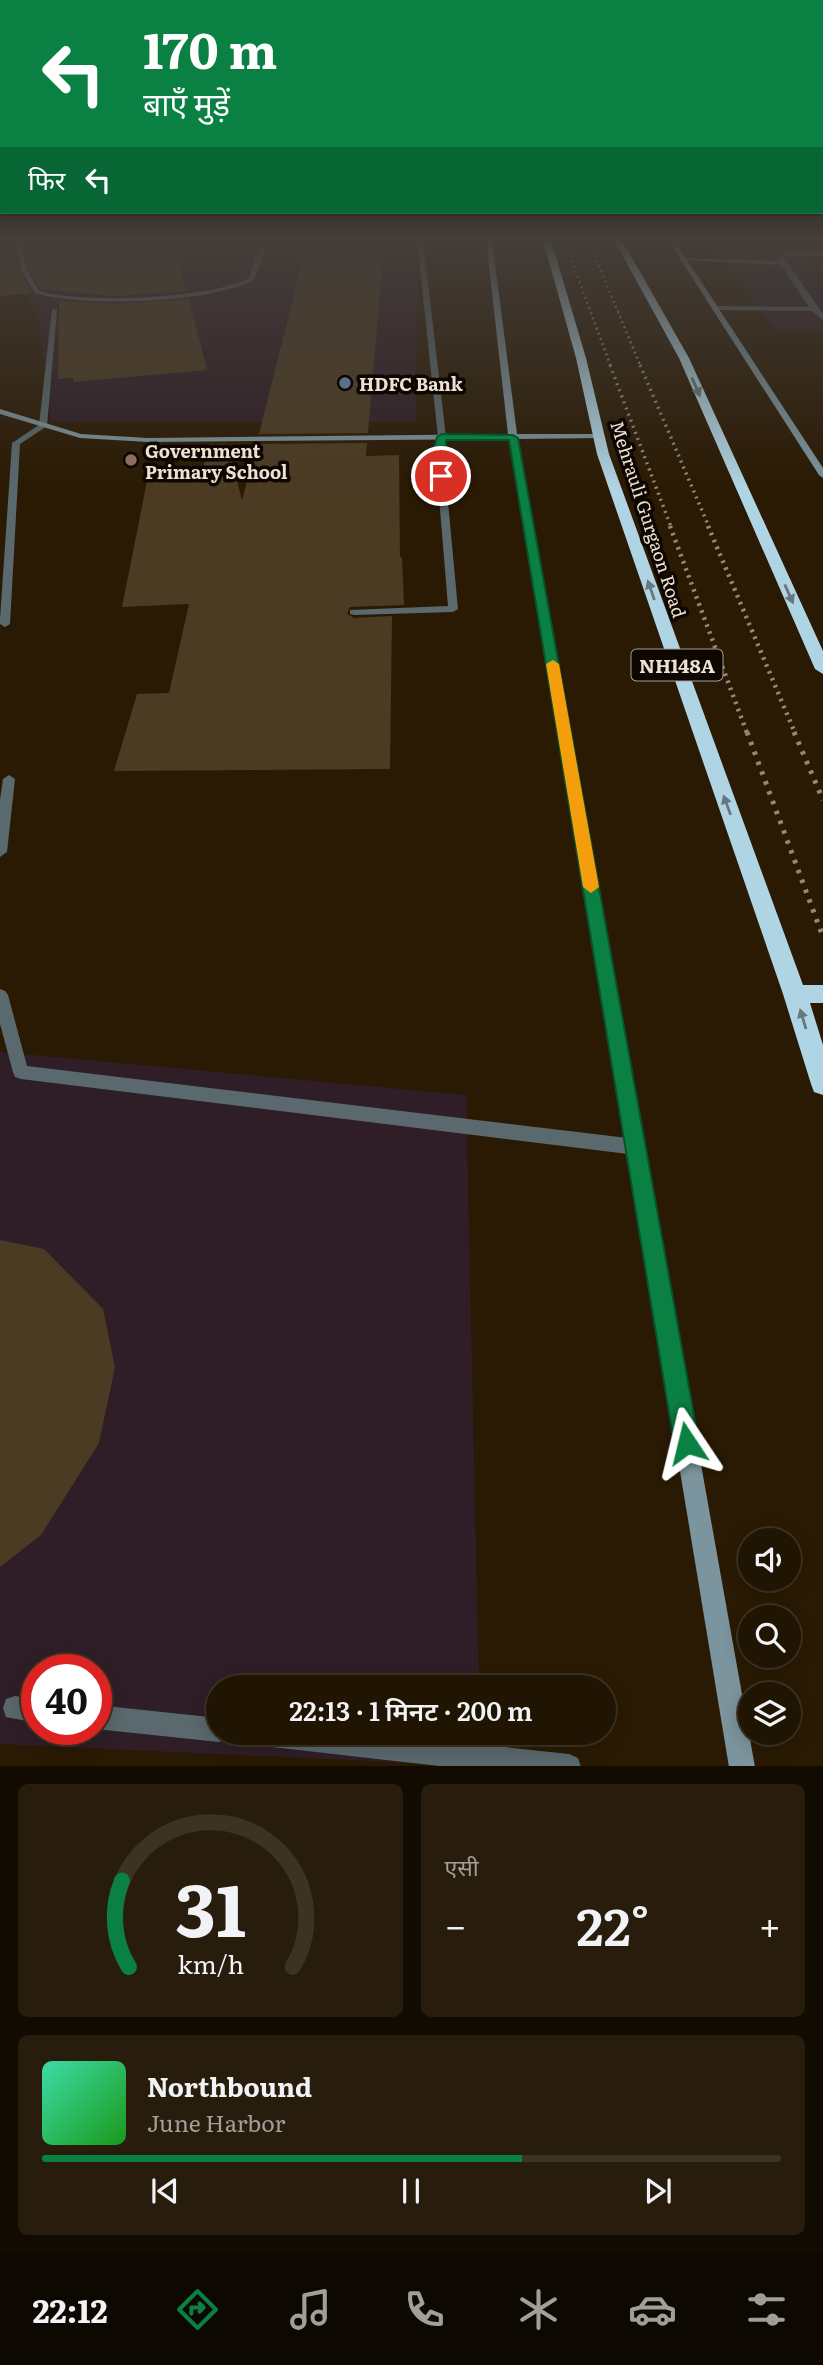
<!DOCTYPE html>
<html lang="hi">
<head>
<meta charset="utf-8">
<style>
	body { margin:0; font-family:Literata,"Noto Sans Devanagari",serif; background:#281d0c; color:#f1f3f6; height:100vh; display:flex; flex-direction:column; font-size:26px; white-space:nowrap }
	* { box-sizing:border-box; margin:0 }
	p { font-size:23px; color:#a29e99 }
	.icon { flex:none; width:38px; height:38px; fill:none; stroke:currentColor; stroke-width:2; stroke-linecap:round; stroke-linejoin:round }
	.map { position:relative; height:1766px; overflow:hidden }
	.panel { display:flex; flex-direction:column; gap:18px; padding:18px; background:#120b01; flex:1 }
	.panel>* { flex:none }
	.guide { position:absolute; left:0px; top:0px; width:824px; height:214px; box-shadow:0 4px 18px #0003,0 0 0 2px #3d3324; background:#0b8043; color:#fff; overflow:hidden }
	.tools { position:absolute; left:738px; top:1528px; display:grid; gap:14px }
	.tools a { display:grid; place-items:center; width:63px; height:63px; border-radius:50%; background:#201402; box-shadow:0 4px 18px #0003,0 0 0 2px #3d3324; font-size:35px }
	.speed { position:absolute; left:21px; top:1654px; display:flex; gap:14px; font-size:35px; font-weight:700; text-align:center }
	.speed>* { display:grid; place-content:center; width:91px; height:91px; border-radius:50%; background:#201402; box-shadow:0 4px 18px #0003,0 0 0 2px #3d3324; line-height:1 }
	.speed .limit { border:10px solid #d22; background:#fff; color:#111 }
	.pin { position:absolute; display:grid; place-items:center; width:60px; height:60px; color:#fff; margin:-30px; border:4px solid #fff; border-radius:50%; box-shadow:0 2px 7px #0007 }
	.me { position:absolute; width:77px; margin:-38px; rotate:350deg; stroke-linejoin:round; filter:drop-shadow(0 0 5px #0008) }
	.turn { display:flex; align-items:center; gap:24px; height:147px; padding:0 28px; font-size:32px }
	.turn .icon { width:91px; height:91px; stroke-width:2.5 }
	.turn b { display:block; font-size:49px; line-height:60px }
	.then { display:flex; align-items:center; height:66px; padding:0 28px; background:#0003; gap:14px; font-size:26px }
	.big { font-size:52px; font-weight:600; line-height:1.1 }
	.panel .card { flex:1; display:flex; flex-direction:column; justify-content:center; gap:10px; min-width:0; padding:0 24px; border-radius:10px; background:#281d0c }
	.panel .dial { align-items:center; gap:0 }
	.dial svg { height:182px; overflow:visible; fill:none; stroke:#3d3324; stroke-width:7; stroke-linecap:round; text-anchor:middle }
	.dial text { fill:#f1f3f6; stroke:none }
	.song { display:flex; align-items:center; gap:21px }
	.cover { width:84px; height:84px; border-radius:10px; background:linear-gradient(135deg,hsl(160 70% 55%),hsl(120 70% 35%)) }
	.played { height:7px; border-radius:4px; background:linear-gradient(90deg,#0b8043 65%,#3d3324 65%) }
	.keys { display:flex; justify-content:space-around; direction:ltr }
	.heat { display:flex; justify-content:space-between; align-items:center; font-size:38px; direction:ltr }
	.panel .tiles { flex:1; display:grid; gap:18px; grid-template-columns:1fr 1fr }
	.card:last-child { grid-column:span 2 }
	.trip { position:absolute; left:206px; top:1675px; width:410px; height:70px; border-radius:35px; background:#201402; box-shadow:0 4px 18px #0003,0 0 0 2px #3d3324; font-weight:600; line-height:70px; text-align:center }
	.tabs { display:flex; height:112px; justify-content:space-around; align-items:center; background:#0d0801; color:#a29e99 }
	.tabs .icon { width:49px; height:49px }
	.tabs .current { color:#0b8043 }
	.tabs b { font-size:32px; color:#f1f3f6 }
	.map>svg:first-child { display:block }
	.commercial { fill:#2f1e27; fill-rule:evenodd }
	.building { fill:#4c3b23 }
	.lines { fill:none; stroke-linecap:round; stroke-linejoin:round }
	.lane { fill:#5a696e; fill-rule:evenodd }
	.secondary { fill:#7c949d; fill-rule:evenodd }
	.highway { fill:#afd4e3; fill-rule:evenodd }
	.rail-far3 { stroke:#958775; stroke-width:2.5; stroke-dasharray:2 3.5; stroke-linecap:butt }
	.rail-far2 { stroke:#958775; stroke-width:3.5; stroke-dasharray:2 4.5; stroke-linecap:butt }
	.rail-far1 { stroke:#958775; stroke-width:4.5; stroke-dasharray:2.5 5; stroke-linecap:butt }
	.rail { stroke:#958775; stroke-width:5; stroke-dasharray:3.5 7; stroke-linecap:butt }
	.oneway { fill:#66777d }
	.route { fill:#0b8043; stroke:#07532c; stroke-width:2 }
	.slow { fill:#f59e0b }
	.service-dot { fill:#5c6f8a; stroke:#0d0601; stroke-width:2.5 }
	.education-dot { fill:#8d6e63; stroke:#0d0601; stroke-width:2.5 }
	.labels { text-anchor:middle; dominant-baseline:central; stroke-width:7; stroke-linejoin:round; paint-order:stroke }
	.far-poi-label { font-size:18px; font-weight:bold; fill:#ece1d3; stroke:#0d0601; text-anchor:start }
	.far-street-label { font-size:18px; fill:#ece1d3; stroke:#0d0601 }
	.shield { fill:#0d0601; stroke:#a99f94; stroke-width:2 }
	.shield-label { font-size:19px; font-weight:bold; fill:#ece1d3 }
</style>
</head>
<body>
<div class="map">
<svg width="823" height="1767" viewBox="0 0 823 1767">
	<rect width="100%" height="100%" fill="#2a1a03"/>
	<!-- commercial -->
	<g class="commercial">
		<path d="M0 240H418L416 422H51L38 315 0 257Z"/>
		<path d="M707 240H823V332L775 330Z"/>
		<path d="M0 1052 466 1095 479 1687H219V1732L480 1733 481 1766 0 1744ZM37 1670H96V1729H37Z"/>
	</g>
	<!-- building -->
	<g class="building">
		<path d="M37 240H173L186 291 114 296 41 289 29 269 25 247 41 246Z"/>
		<path d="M307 243H384L368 433 259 434Z"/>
		<path d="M14 249 19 271 32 293 0 296V250Z"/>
		<path d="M189 299 207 370 73 382V378L58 379 59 301 114 304Z"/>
		<path d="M367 443 366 456 399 455 400 557H402L404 605 350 607 347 614 354 618 392 616 390 769 114 771 137 694 169 693 189 604 122 607 148 476 201 475 210 444H227L242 500 257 444Z"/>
		<path d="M0 1240 44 1249 103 1309 115 1367 99 1443 41 1535 0 1567Z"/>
	</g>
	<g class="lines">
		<!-- lane -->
		<g class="lane">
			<path d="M15 240H21L27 270 39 291C82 304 210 299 249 278 255 262 257 240 277 240L266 248 254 280C211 303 82 308 35 293L21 270Z"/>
			<path d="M417 240H423L446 437 443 449 458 609 453 612 354 615 350 614V610L448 606 435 449 438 437Z"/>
			<path d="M785 252H823V256L784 257 823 314V320L812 311 715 310 712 308 715 306 809 307 781 265 681 260 684 258 779 261 778 257Z"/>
			<path d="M52 309 57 310 47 426 20 444 10 624 5 627 0 624V619L12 443 39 425Z"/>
			<path d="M9 775 15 779 7 852 0 857V800L3 779Z"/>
			<path d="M0 989 5 991 8 995 27 1066 636 1139 642 1141 645 1147 642 1153 636 1155 21 1079 15 1077 13 1072 0 1024Z"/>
			<path d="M15 1696 37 1699V1723L6 1717 3 1708 6 1699Z"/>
			<path d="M96 1705 219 1718V1732H230L228 1739 219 1742 96 1729Z"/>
			<path d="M233 1732H366L569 1754 578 1758 581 1767H448L245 1744 236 1741Z"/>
		</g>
		<!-- secondary -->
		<g class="secondary">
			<path d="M486 240H492L517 434H600L604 436 600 438 518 439 755 1767H729L509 439 148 442 80 438 0 414V409L81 434 148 438 508 434Z"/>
			<path d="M668 240H674L823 468V478L819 475Z"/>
		</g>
		<!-- highway -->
		<g class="highway">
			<path d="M543 240H551L586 358 609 454 803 985H823V1003H810L823 1045V1095L814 1092 811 1084 783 994 597 454 576 358Z"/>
			<path d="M614 240H622L689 358 823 651V674L815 669 679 358Z"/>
		</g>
		<!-- rail-far3 -->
		<g class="rail-far3">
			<path d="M564 240 611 367"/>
			<path d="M588 240 641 367"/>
		</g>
		<!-- rail-far2 -->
		<g class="rail-far2">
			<path d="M610 365 671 527"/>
			<path d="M640 365 709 527"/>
		</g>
		<!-- rail-far1 -->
		<g class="rail-far1">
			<path d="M670 526 747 733"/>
			<path d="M708 526 795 733"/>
		</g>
		<!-- rail -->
		<g class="rail">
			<path d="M747 732 823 937"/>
			<path d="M794 732 823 800"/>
		</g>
	</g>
	<!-- one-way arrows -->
	<defs><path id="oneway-solid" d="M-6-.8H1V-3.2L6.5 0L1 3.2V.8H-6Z" transform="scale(1.75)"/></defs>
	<g class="oneway">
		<use href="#oneway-solid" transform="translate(696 387) rotate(66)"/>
		<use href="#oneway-solid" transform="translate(651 590) rotate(-109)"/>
		<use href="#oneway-solid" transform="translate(789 594) rotate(66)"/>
		<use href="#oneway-solid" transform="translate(727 805) rotate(-110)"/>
		<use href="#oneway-solid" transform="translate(803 1019) rotate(-107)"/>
	</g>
	<!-- sky -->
	<linearGradient id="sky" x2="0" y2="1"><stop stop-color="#170e02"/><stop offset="0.49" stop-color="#443e39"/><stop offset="1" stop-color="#443e39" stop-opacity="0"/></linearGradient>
	<rect width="823" height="488" fill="url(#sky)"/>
	<!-- route -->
	<path class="route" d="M442 434 513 435 518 438 699 1443 695 1452 687 1455 678 1452 674 1443 509 440H446V476L441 479 436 476 434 449 437 437Z"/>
	<!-- slow -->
	<path class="slow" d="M553 660 559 664 599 887 591 893 583 887 546 664Z"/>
	<!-- markers -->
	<circle class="service-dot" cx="345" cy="383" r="7"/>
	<circle class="education-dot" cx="131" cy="460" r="7"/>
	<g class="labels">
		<!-- far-poi labels -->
		<g class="far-poi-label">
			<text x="359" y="383">HDFC Bank</text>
			<text x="145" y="450">Government<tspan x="145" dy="21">Primary School</tspan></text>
		</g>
		<!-- far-street labels -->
		<g class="far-street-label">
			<text transform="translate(649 519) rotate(72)">Mehrauli Gurgaon Road</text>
		</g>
		<!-- shield labels -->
		<rect class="shield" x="631.5" y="649.5" width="91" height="31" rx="5"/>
		<g class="shield-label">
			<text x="677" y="665">NH148A</text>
		</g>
	</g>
</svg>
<div class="tools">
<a><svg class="icon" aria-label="sound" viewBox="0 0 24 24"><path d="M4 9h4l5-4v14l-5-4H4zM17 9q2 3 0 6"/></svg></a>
<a><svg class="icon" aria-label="search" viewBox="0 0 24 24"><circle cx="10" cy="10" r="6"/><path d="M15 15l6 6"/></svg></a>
<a><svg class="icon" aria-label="layers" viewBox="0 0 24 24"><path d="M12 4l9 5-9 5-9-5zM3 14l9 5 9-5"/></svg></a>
</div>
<div class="speed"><div class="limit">40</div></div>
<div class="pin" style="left:441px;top:476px;background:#d93025"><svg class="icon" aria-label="arrive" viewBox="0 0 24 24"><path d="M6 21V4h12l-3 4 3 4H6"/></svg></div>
<svg class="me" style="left:687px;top:1443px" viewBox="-20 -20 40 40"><path d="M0-17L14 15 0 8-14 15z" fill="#0b8043" stroke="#fff" stroke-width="4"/></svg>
<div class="trip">22:13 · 1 मिनट · 200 m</div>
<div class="guide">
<div class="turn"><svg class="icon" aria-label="left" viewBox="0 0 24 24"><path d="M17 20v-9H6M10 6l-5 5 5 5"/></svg><div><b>170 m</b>बाएँ मुड़ें</div></div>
<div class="then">फिर<svg class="icon" aria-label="left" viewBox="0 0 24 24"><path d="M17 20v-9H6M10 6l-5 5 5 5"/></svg></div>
</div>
</div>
<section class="panel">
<div class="tiles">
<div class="card dial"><svg viewBox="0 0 100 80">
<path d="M14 69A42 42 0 1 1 86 69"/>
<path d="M14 69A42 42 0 0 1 11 31" stroke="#0b8043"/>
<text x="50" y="56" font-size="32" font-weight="700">31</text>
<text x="50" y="72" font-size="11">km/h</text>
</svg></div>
<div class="card"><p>एसी</p>
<div class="heat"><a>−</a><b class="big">22°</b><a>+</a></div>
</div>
<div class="card">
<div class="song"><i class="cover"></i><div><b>Northbound</b><p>June Harbor</p></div></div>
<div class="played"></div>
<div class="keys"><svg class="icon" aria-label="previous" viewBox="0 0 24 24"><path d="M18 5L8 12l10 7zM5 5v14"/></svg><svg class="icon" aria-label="pause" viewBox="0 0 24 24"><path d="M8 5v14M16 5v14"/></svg><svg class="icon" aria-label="next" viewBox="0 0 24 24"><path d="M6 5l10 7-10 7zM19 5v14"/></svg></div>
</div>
</div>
</section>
<nav class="tabs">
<b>22:12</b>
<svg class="icon current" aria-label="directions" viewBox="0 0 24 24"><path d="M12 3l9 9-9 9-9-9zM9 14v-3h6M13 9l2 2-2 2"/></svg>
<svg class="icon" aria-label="music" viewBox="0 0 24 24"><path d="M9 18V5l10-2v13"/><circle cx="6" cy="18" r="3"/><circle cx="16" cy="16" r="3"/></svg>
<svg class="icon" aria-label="phone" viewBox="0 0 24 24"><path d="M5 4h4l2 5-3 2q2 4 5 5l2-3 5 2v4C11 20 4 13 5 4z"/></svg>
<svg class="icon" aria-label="climate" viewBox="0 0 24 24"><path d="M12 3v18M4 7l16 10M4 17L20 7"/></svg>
<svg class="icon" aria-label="car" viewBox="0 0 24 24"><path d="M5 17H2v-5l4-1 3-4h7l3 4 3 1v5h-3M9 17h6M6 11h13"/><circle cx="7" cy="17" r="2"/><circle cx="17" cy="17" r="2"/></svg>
<svg class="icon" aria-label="filters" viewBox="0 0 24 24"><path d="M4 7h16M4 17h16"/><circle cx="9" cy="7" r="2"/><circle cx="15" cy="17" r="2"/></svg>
</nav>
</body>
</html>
